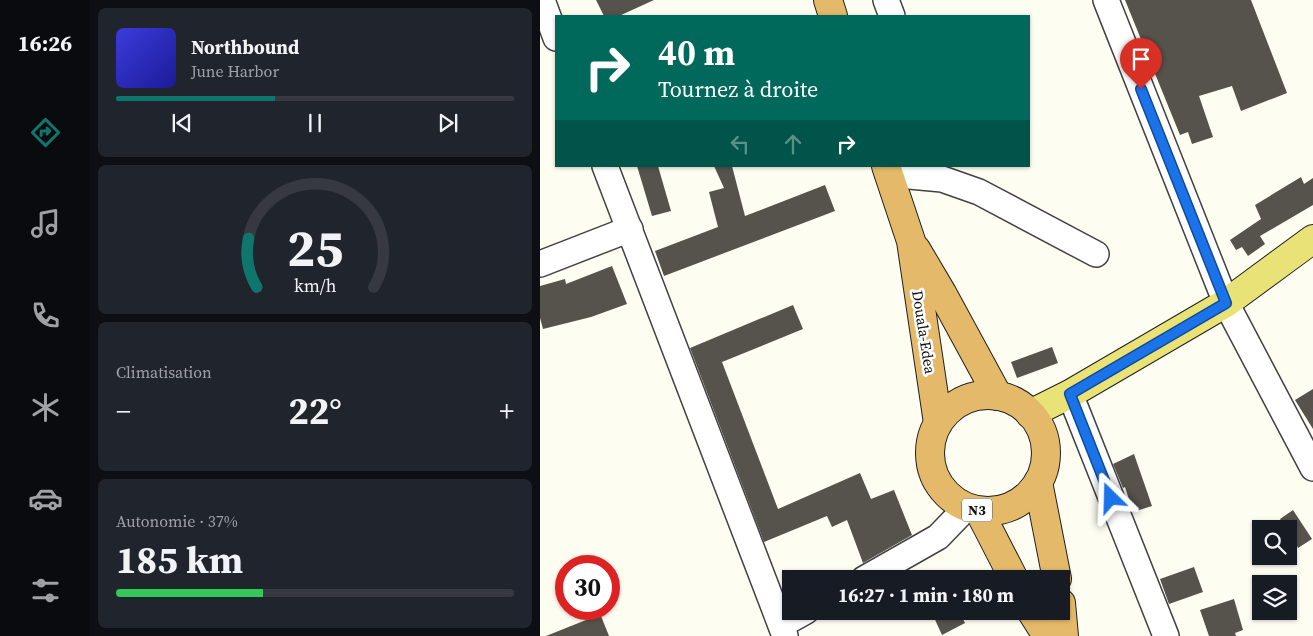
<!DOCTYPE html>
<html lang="fr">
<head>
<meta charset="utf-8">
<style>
	body { margin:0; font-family:"Source Serif 4",serif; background:#20242c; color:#f1f3f6; height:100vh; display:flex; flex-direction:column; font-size:19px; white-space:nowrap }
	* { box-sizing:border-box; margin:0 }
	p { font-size:16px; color:#9ea1a6 }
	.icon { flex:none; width:28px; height:28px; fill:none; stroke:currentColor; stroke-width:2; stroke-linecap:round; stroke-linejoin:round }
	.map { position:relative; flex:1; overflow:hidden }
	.drawer { display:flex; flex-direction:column; gap:8px; padding:8px; background:#0d0f14; width:450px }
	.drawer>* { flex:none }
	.hud { position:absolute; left:15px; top:15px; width:475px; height:152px; border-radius:0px; box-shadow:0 1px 4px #0004; background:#00695c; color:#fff; overflow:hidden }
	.tools { position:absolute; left:712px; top:520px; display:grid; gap:10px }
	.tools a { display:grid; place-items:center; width:45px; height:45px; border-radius:0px; background:#171b24; box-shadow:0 1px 4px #0004; font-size:25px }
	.speed { position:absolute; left:15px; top:555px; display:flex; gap:10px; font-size:25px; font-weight:700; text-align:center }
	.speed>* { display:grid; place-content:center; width:65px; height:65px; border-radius:50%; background:#171b24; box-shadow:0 1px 4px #0004; line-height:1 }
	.speed .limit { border:8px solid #d22; background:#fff; color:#111 }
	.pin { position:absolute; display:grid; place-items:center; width:42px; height:42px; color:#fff; margin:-51px -21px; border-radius:50% 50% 50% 0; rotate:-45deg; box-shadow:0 0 5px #0007 }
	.pin .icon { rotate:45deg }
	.me { position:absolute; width:55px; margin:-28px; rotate:338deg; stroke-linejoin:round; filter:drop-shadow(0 0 4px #0008) }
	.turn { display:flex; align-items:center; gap:18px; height:105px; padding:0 20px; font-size:22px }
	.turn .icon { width:65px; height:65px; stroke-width:2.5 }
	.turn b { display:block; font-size:35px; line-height:42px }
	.lanes { display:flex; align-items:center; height:48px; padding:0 20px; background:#0003; justify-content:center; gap:25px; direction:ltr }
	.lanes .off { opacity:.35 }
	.big { font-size:38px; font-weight:700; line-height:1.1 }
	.drawer .widget { flex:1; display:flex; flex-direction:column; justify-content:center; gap:8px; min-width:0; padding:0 18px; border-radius:8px; background:#20242c }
	.drawer .dial { align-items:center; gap:0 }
	.dial svg { height:130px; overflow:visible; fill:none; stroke:#363941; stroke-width:7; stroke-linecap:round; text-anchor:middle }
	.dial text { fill:#f1f3f6; stroke:none }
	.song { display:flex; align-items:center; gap:15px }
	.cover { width:60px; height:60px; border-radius:8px; background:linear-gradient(135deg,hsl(240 70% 55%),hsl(240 70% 35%)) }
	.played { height:5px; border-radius:2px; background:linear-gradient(90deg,#0f766e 40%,#363941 40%) }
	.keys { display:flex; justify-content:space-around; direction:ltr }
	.heat { display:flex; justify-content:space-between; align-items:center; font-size:28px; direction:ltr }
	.charge { height:8px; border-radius:4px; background:linear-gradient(90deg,#34c759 37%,#363941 0) }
	.trip { position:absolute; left:242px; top:570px; width:288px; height:50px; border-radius:0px; background:#171b24; box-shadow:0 1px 4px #0004; font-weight:700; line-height:50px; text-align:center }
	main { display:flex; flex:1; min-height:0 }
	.tab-bar { display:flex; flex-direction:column; width:90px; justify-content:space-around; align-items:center; background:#090b0e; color:#9ea1a6 }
	.tab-bar .icon { width:35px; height:35px }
	.tab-bar .on { color:#0f766e }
	.tab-bar b { font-size:22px; color:#f1f3f6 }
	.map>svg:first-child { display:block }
	.building { fill:#56524c }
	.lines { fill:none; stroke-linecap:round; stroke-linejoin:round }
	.minor-casing { stroke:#424242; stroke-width:28 }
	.major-casing { stroke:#202020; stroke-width:30 }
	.highway-casing { stroke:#202020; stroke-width:30 }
	.minor { stroke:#fff; stroke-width:25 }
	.major { stroke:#e9e377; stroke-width:28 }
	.highway { stroke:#e4b96a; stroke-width:28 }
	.route-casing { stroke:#114b97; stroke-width:12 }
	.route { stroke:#1a73e8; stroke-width:9 }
	.labels { text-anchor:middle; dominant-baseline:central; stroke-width:5; stroke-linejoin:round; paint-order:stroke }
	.shield { fill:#fff; stroke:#575757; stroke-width:1 }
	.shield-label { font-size:14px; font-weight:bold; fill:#0f0f0f }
	.street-label { font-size:15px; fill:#0f0f0f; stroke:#fff }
</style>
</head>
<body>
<main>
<nav class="tab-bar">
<b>16:26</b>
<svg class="icon on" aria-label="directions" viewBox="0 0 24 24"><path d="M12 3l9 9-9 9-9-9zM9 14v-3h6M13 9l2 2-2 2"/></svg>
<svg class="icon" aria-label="music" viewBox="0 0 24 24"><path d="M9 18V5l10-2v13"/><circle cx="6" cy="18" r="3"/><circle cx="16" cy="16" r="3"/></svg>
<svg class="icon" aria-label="phone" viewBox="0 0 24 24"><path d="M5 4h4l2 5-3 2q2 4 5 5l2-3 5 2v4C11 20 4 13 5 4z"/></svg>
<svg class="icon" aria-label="climate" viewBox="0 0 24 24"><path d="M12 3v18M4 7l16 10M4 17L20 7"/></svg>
<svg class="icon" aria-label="car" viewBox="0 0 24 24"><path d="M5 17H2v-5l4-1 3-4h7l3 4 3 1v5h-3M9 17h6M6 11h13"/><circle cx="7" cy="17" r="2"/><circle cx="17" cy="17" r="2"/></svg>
<svg class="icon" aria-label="filters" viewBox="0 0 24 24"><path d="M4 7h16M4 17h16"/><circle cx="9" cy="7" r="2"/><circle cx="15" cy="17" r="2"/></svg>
</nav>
<section class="drawer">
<div class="widget">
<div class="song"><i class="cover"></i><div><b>Northbound</b><p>June Harbor</p></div></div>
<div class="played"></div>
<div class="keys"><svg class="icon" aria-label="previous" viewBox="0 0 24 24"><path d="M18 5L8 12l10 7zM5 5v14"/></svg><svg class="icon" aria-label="pause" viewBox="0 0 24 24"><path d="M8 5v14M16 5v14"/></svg><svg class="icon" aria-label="next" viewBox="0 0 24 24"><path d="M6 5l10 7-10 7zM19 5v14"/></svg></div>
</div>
<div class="widget dial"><svg viewBox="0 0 100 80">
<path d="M14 69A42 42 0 1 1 86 69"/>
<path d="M14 69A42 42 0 0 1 9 39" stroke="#0f766e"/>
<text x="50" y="56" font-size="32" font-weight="700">25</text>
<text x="50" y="72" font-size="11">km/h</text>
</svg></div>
<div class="widget"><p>Climatisation</p>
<div class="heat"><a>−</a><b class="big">22°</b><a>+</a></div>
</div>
<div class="widget"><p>Autonomie · 37%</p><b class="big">185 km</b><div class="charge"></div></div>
</section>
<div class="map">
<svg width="773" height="636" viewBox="0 0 773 636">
	<rect width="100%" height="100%" fill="#fdfdf2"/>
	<!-- building -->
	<g class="building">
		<path d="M56 0H114L79 16H64Z"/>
		<path d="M585 0H711L747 93 701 111 692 86 659 96 673 137 652 144 648 132 640 135Z"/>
		<path d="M97 166H118L131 211 112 216Z"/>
		<path d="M174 166H192L205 216 285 185 295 211 124 276 115 251 178 227 169 192 184 188Z"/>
		<path d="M761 177 764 184 773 178V205L720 236 725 244 708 256 702 247 696 250 690 240 721 219 715 205Z"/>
		<path d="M72 266 87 304 51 317 3 329 0 318V286L25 279 26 284Z"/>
		<path d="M253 305 263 329 182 362 238 509 320 473 331 499 354 490 372 535 323 563 307 520 292 527 287 516 224 542 150 348Z"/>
		<path d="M512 347 518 363 477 378 471 362Z"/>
		<path d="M773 389V429L755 400Z"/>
		<path d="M594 454 612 506 593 512 585 487 583 488 573 464Z"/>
		<path d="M753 510 772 539 758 548 749 529H746L740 519Z"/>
		<path d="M654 567 663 592 629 604 620 579Z"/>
		<path d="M694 599 703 630 695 633 696 636H669L660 610Z"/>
		<path d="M391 611H419L425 623 402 635Z"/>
		<path d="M61 616 69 636H6L51 618Z"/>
	</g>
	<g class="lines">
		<!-- minor casing -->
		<g class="minor-casing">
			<g id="minor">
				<path d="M2 0 16 38"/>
				<path d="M346 0 352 16"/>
				<path d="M566 0 686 303 773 468"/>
				<path d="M65 166 245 636"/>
				<path d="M348 174 402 179 439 192 556 254"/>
				<path d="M0 264 90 229"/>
				<path d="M530 394 626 636"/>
				<path d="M324 579 398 537 427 507"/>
				<path d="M241 625 266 611"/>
			</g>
		</g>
		<!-- major casing -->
		<g class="major-casing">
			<path id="major" d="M490 414 530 394 686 303 773 239"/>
		</g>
		<!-- highway casing -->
		<g class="highway-casing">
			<g id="highway">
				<path d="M288 0 293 16"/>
				<path d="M346 166 371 241 398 423"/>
				<path d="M376 249 402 293 458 396"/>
				<circle cx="448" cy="453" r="58"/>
				<path d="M498 482 517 579"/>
				<path d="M439 511 474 579"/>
				<path d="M521 603 524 636"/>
				<path d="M491 611 507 636"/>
			</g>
		</g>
		<!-- minor -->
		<use href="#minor" class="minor"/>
		<!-- major -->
		<use href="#major" class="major"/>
		<!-- highway -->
		<use href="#highway" class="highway"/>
	</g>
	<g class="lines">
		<!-- route casing -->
		<g class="route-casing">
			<path id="route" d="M571 498 530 394 686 303 601 89"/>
		</g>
		<!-- route -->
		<use href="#route" class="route"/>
	</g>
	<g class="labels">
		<!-- shield labels -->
		<rect class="shield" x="422" y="498.5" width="30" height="23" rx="4"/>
		<g class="shield-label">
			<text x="437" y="510">N3</text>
		</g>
		<!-- street labels -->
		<g class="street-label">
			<text transform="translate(384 332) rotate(81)">Douala-Edea</text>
		</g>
	</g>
</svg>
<div class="tools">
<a><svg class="icon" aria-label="search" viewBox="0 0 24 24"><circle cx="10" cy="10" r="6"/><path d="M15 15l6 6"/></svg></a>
<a><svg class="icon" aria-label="layers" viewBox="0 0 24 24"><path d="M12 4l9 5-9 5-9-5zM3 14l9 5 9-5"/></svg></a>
</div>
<div class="speed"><div class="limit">30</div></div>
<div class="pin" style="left:601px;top:89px;background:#d93025"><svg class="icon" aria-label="arrive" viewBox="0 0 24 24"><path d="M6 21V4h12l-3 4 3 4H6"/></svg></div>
<svg class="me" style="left:571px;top:498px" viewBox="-20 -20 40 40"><path d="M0-17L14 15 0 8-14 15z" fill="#1a73e8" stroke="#fff" stroke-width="4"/></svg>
<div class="trip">16:27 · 1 min · 180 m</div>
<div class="hud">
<div class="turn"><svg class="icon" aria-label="right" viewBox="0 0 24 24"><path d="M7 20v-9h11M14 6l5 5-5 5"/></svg><div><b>40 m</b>Tournez à droite</div></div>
<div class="lanes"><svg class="icon off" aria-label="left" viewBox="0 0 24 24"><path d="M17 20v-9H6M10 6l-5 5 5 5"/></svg><svg class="icon off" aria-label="ahead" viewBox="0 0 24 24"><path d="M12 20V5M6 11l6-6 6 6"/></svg><svg class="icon" aria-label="right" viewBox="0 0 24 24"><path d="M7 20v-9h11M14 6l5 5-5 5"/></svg></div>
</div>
</div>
</main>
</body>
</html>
